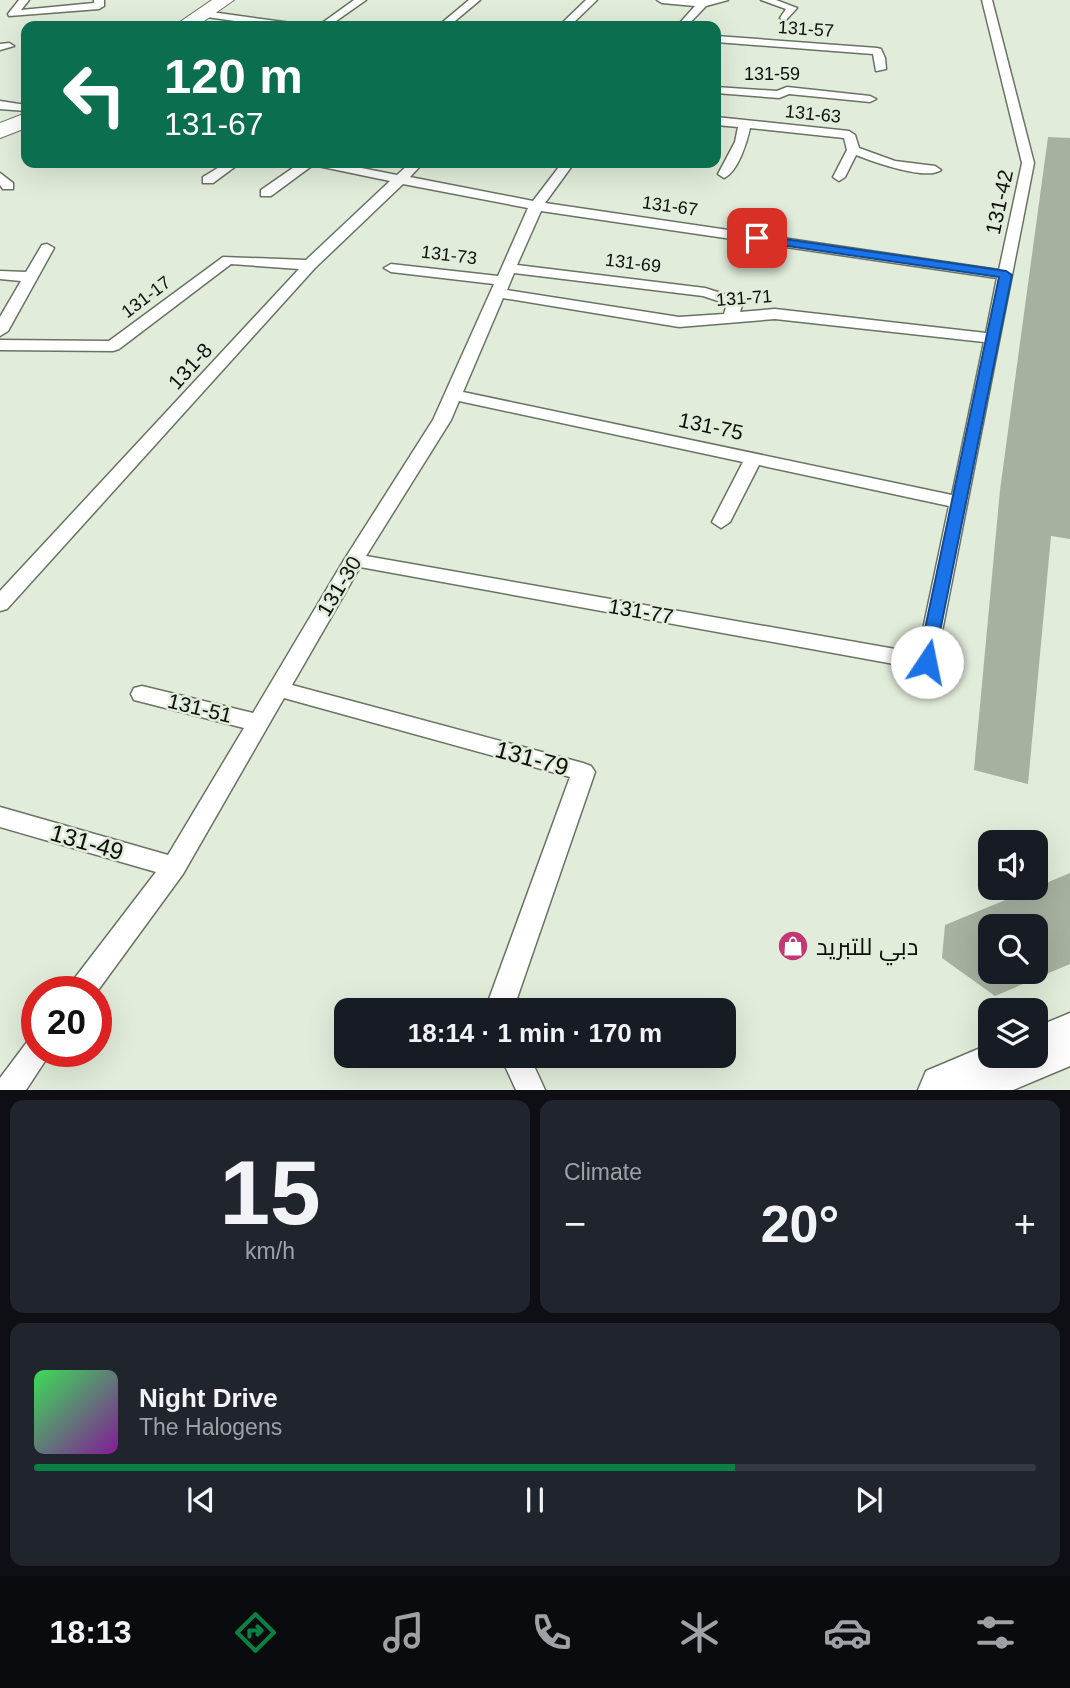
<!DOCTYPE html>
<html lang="en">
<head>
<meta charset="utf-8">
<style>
	body { margin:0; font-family:Helvetica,Cairo,sans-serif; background:#20242c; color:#f1f3f6; height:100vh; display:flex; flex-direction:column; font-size:26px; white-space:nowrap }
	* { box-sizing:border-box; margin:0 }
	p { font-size:23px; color:#9ea1a6 }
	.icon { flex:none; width:38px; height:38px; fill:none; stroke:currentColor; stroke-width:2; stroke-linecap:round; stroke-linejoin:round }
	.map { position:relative; height:1090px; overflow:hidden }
	.drawer { display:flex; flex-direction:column; gap:10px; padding:10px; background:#0d0f14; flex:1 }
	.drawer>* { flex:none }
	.hud { position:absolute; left:21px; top:21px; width:700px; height:147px; border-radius:14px; box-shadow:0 7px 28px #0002; background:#0b6e4f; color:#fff; overflow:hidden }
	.fabs { position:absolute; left:978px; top:830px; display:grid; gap:14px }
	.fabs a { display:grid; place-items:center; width:70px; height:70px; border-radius:14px; background:#171b24; box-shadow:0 7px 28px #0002; font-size:35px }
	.speed { position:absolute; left:21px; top:976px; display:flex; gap:14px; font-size:35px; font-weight:700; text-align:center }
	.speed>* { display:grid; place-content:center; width:91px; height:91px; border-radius:50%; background:#171b24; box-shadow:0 7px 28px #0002; line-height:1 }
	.speed .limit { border:10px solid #d22; background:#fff; color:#111 }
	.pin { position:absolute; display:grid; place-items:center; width:60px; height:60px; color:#fff; margin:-30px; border-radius:14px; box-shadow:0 4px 10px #0006 }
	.me { position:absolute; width:77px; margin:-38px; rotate:11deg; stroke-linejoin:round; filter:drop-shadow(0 0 5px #0008) }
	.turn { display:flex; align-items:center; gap:24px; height:147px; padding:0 28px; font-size:32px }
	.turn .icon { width:91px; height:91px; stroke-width:2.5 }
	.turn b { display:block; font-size:49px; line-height:60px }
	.big { font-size:52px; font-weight:800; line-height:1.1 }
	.drawer .card { flex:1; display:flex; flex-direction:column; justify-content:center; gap:10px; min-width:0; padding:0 24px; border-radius:14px; background:#20242c }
	.drawer .dial { align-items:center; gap:0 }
	.dial b { font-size:91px; line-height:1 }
	.song { display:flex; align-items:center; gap:21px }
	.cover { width:84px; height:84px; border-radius:10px; background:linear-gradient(135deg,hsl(130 70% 55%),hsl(290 70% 35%)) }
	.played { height:7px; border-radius:4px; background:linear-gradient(90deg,#0b8043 70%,#363941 70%) }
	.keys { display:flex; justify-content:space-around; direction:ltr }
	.heat { display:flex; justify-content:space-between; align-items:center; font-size:38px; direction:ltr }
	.drawer .tiles { flex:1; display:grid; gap:10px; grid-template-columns:1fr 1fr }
	.card:last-child { grid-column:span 2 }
	.trip { position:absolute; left:334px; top:998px; width:402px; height:70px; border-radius:14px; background:#171b24; box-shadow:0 7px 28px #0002; font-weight:800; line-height:70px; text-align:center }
	.tab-bar { display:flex; height:112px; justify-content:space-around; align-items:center; background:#090b0e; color:#9ea1a6 }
	.tab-bar .icon { width:49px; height:49px }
	.tab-bar .on { color:#0b8043 }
	.tab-bar b { font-size:32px; color:#f1f3f6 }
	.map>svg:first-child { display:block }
	.building { fill:#a7b1a0; fill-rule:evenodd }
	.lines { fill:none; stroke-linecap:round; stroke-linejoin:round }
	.lane-casing { stroke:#697363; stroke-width:3 }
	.street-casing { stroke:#697363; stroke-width:2 }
	.secondary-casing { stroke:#697363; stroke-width:3 }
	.lane { fill:#fff; fill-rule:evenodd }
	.street { fill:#fff; fill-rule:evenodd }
	.secondary { fill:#fff; fill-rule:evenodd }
	.route { fill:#1a73e8; stroke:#114b97; stroke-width:2 }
	.labels { text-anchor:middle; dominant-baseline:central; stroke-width:5; stroke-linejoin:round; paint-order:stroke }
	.far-street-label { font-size:18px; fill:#0c0f0a; stroke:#e1ecda }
	.street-label { font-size:21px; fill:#0c0f0a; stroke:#e1ecda }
	.near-street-label { font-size:24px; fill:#0c0f0a; stroke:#e1ecda }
	.near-poi-label { font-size:24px; fill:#0c0f0a; stroke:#e1ecda; text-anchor:start }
</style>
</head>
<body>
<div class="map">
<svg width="1070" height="1090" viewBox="0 0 1070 1090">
	<rect width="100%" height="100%" fill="#e1ecda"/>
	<!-- building -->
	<g class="building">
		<path d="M1048 137 1070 138V539L1051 536 1028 784 974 770 1000 490Z"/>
		<path d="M1070 873V964L995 996 942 958 945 925ZM990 926H1036V971H990Z"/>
	</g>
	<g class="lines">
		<!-- lane casing -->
		<g class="lane-casing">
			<g id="lane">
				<path d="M19 0H29L21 10 94 3V0H104V6L99 9 9 16 8 14Z"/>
				<path d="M354 0H366L329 26H318Z"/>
				<path d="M469 0H480L449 26H438Z"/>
				<path d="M586 0H597L570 26H559Z"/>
				<path d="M657 0H728L706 6 687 26H677L695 6 662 3Z"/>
				<path d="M761 0H776L797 8 785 21 780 18 786 9Z"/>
				<path d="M982 0H992L1034 163 935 667 927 670 360 567 292 685 583 763 591 766 595 772 513 1010H485L570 777 284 698 183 874 96 993 68 992 71 983 156 872 0 827V807L168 855 244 728 142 702 134 700 131 694 134 688 142 686 253 713 344 560 433 420 494 284 391 272 384 268 391 264 498 276 528 208 403 184 315 268 7 609 0 611V591L299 269 231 264 119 349 113 351 0 350V340L109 341 223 257 306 260 390 181 313 165 271 196H261V190L300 163H336L397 175 410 163H423L410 177 533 201 562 163H574L545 203 999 270 1022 163ZM541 211 997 278 986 333 775 309 740 312 743 302 740 299 705 288 517 265ZM514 273 703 296 727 304 724 314 679 317 507 290ZM503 298 679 327 775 319 984 342 952 495 463 392ZM459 401 743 462 712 522 721 528 730 522 759 465 949 506 918 653 366 556 451 420Z"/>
				<path d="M204 11 291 23 296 26H270L200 16 199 14Z"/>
				<path d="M716 36 877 48 881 49 885 58 886 69 876 71 873 54 716 42Z"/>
				<path d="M0 44 9 43 14 46 0 50Z"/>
				<path d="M716 87 777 91 787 87 870 96 876 99 870 102 789 94 779 98 716 93Z"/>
				<path d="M0 101 26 105V111L0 109Z"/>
				<path d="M716 117 849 131 855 135 859 148 895 161 935 166 941 170C927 181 874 162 856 155L845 177 839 181 833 177 847 150 844 138 750 128C747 142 738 172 724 178L718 174 735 142 738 127 716 125Z"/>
				<path d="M226 163H240L213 183H203V177Z"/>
				<path d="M0 173 13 183V189H3L0 185Z"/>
				<path d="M47 244 54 248 8 331 0 336V317L21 281 0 279V271L26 272 42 245Z"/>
				<path d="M37 1038V1052H51L26 1090H0V1078L27 1042Z"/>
				<path d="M500 1055H529L545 1090H516Z"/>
			</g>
		</g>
		<!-- street casing -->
		<g class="street-casing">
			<g id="street">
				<path d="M212 0H234L197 26H174Z"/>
				<path d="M26 113V128L0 138V123Z"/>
			</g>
		</g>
		<!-- secondary casing -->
		<g class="secondary-casing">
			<path id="secondary" d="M1070 1013V1066L1013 1090H918L926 1071 990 1044V1055H1036V1027Z"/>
		</g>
		<!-- lane -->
		<use href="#lane" class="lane"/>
		<!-- street -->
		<use href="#street" class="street"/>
		<!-- secondary -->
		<use href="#secondary" class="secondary"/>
	</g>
	<!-- route -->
	<path class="route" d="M757 235 1006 271 1012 275 933 666H921L918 662 999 277 753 241 751 238Z"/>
	<!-- icons -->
	<defs>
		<g id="shop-disc" transform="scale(1.575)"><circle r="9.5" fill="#c13873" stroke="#e1ecda"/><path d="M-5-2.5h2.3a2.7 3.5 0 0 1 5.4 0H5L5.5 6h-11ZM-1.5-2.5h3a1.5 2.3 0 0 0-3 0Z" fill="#fff"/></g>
	</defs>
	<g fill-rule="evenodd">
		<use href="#shop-disc" x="793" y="946"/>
	</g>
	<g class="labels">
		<!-- far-street labels -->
		<g class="far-street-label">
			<text transform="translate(806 29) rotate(4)">131-57</text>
			<text x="772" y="74">131-59</text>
			<text transform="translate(813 114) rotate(6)">131-63</text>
			<text transform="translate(670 206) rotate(8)">131-67</text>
			<text transform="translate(449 255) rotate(7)">131-73</text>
			<text transform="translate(633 263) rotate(7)">131-69</text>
			<text transform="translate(146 297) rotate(-37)">131-17</text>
			<text transform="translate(744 298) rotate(-4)">131-71</text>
		</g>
		<!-- street labels -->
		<g class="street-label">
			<text transform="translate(999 202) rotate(-78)">131-42</text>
			<text transform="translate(190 366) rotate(-48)">131-8</text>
			<text transform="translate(711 426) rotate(12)">131-75</text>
			<text transform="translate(339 586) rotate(-59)">131-30</text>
			<text transform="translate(641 611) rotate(10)">131-77</text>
			<text transform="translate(200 708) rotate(14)">131-51</text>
		</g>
		<!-- near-street labels -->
		<g class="near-street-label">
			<text transform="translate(532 758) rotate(15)">131-79</text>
			<text transform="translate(87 842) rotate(16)">131-49</text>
		</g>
		<!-- near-poi labels -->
		<g class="near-poi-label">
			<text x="816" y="946">دبي للتبريد</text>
		</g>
	</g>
</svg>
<div class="fabs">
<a><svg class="icon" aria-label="sound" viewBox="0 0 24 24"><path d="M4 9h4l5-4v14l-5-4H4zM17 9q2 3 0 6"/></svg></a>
<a><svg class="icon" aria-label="search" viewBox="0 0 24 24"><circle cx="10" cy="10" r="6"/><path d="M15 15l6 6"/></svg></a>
<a><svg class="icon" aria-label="layers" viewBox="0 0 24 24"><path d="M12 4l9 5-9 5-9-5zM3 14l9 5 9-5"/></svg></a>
</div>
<div class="speed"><div class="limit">20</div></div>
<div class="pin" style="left:757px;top:238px;background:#d93025"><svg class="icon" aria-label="arrive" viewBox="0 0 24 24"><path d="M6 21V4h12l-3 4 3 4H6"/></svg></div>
<svg class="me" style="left:927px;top:662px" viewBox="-20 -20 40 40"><circle r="19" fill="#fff"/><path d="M0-13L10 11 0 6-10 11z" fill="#1a73e8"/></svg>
<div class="trip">18:14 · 1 min · 170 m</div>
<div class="hud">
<div class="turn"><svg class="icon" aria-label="left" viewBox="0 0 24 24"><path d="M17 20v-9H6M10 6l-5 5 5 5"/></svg><div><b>120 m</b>131-67</div></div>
</div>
</div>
<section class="drawer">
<div class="tiles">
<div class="card dial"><b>15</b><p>km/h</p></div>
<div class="card"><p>Climate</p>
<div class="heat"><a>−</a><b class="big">20°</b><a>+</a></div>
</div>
<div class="card">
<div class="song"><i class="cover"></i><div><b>Night Drive</b><p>The Halogens</p></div></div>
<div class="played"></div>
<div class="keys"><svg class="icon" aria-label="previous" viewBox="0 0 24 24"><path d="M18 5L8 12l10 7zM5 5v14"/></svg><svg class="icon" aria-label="pause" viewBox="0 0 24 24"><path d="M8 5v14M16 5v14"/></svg><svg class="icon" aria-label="next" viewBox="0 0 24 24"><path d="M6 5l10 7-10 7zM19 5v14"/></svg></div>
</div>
</div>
</section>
<nav class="tab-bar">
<b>18:13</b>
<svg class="icon on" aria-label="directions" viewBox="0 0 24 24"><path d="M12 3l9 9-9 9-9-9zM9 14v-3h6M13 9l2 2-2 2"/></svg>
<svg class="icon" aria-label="music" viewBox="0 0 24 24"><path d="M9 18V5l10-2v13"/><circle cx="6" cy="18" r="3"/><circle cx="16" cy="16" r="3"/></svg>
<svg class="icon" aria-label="phone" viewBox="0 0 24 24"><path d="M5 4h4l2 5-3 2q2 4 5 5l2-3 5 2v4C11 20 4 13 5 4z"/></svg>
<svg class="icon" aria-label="climate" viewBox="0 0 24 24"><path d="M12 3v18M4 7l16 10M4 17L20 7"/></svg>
<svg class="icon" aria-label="car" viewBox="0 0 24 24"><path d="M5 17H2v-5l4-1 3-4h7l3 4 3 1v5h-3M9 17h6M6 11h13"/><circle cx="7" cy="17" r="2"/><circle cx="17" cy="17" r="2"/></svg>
<svg class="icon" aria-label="filters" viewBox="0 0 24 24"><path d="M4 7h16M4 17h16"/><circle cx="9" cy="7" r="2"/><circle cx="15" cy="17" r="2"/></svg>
</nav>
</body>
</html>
